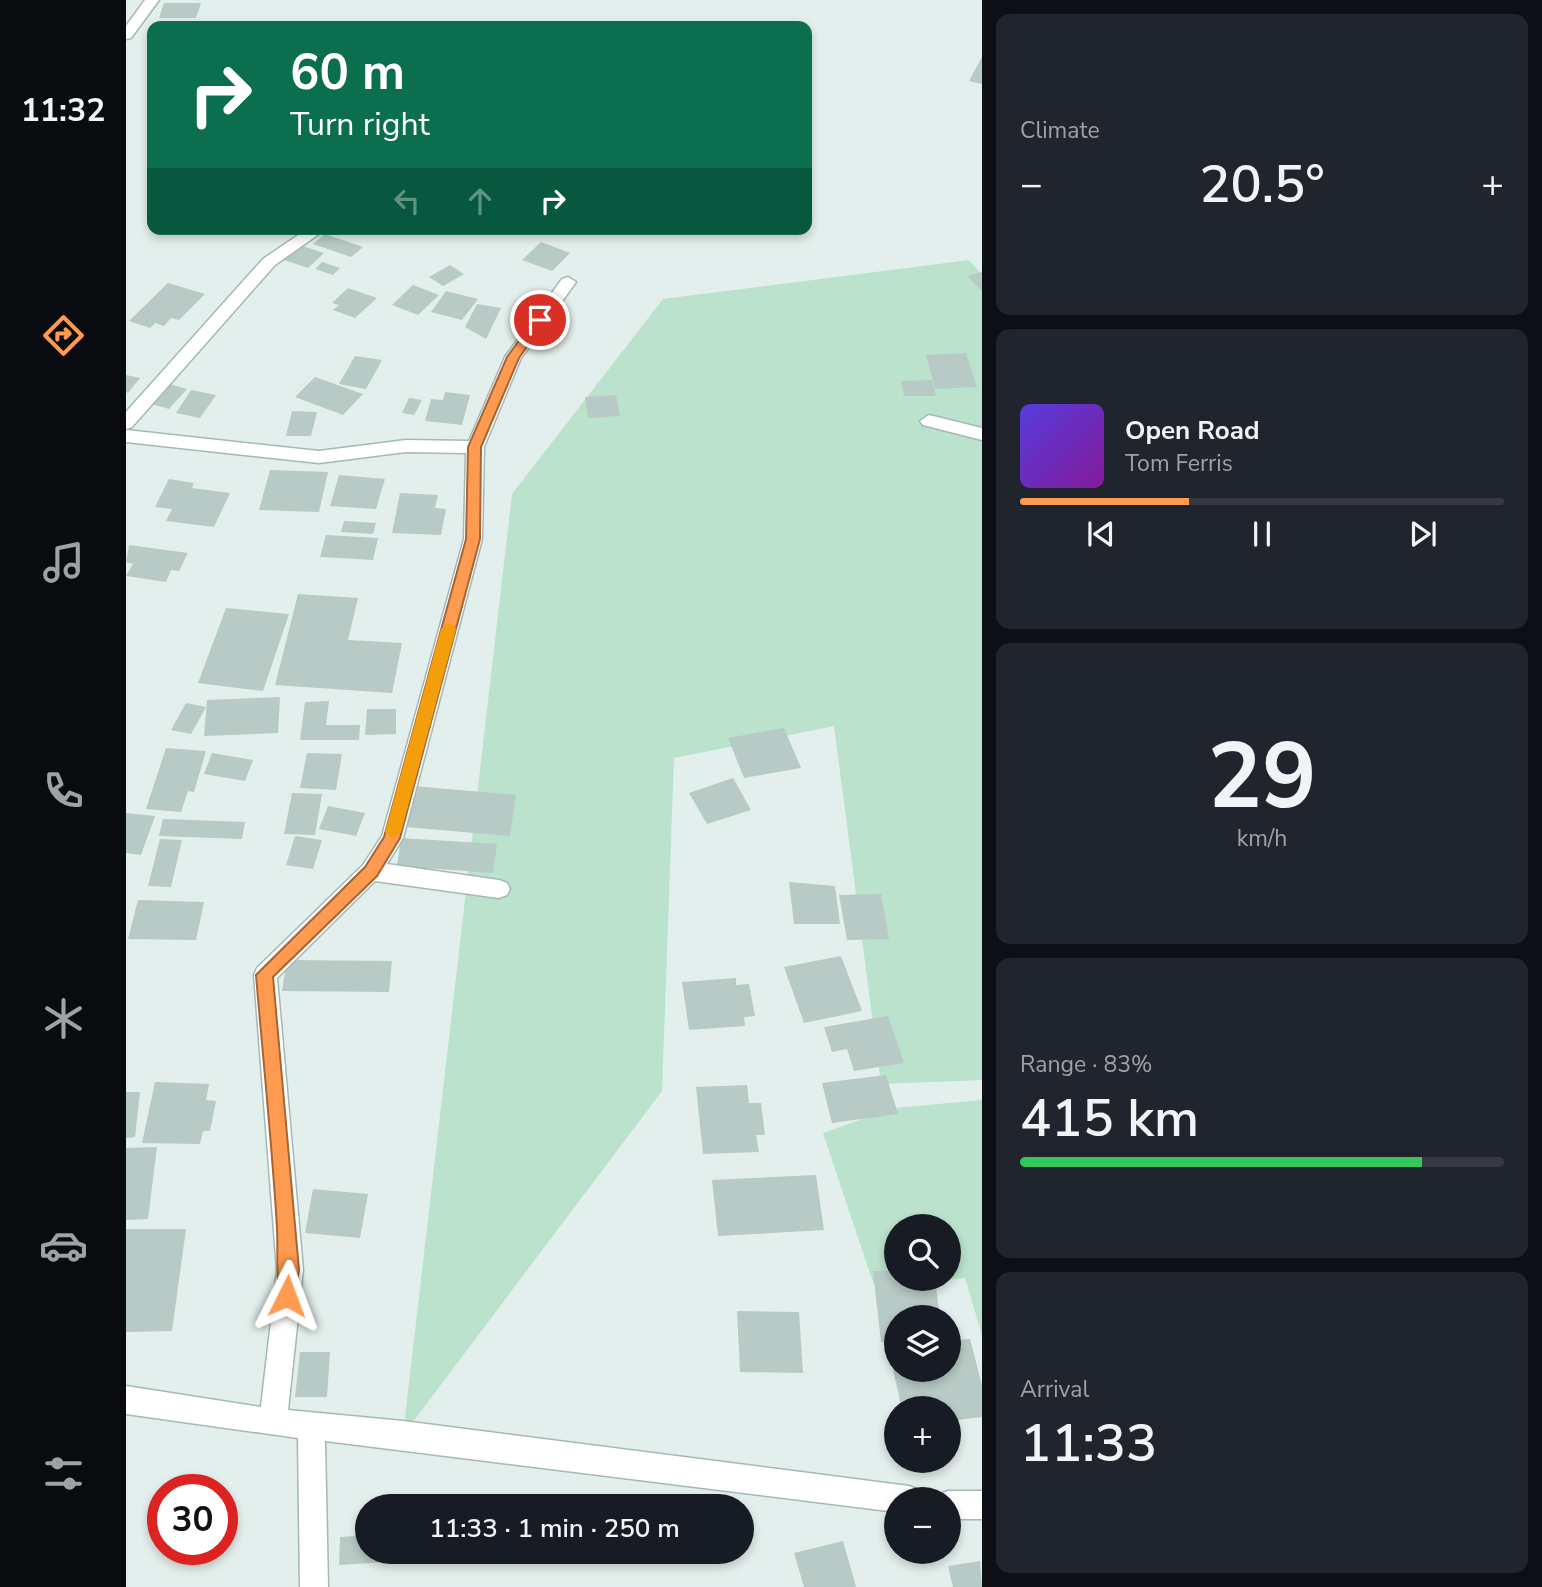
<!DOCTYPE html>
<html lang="en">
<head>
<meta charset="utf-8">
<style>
	body { margin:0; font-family:"Nunito Sans",sans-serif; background:#20242c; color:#f1f3f6; height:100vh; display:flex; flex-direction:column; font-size:26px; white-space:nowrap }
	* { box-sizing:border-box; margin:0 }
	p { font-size:23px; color:#9ea1a6 }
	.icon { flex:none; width:38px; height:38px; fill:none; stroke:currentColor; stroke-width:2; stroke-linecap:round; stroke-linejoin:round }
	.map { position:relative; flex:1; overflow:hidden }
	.sheet { display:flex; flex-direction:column; gap:14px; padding:14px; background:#0d0f14; width:560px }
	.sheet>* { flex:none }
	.guide { position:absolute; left:21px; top:21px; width:665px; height:214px; border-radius:14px; box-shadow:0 4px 10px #0003; background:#0b6e4f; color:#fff; overflow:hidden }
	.fabs { position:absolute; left:758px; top:1214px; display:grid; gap:14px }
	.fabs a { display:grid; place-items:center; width:77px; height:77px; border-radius:50%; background:#171b24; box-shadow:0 4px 10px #0003; font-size:35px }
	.speed { position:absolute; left:21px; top:1474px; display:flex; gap:14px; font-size:35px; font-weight:700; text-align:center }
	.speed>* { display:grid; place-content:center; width:91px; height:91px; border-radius:50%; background:#171b24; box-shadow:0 4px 10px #0003; line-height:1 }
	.speed .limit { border:10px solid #d22; background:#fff; color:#111 }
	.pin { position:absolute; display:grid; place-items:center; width:60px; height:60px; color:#fff; margin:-30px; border:4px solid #fff; border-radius:50%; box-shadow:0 2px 7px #0007 }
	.me { position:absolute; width:77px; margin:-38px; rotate:3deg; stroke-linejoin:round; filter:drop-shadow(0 0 5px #0008) }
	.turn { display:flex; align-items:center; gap:24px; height:147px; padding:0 28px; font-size:32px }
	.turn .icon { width:91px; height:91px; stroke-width:2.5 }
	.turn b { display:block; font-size:49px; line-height:60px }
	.lanes { display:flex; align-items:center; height:66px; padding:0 28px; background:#0003; justify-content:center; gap:35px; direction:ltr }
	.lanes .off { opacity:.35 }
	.big { font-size:52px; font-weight:600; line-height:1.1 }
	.sheet .widget { flex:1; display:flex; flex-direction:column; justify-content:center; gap:10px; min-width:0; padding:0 24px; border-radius:14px; background:#20242c }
	.sheet .dial { align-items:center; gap:0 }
	.dial b { font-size:91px; line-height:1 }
	.song { display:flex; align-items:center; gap:21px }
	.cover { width:84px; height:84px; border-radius:10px; background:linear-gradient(135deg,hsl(250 70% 55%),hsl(290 70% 35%)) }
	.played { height:7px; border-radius:4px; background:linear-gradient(90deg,#ff9b51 35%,#363941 35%) }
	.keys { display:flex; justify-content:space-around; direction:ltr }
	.heat { display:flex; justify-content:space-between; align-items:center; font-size:38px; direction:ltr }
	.charge { height:10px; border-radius:5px; background:linear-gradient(90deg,#34c759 83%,#363941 0) }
	.trip { position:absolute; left:229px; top:1494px; width:399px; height:70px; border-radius:35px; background:#171b24; box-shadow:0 4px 10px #0003; font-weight:600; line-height:70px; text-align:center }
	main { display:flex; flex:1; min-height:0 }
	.menu { display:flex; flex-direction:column; width:126px; justify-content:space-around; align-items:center; background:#090b0e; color:#9ea1a6 }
	.menu .icon { width:49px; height:49px }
	.menu .current { color:#ff9b51 }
	.menu b { font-size:32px; color:#f1f3f6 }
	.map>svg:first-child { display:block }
	.green { fill:#bae2cc; fill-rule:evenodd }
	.building { fill:#b8cac5 }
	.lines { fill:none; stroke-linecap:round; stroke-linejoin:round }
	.street-casing { stroke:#a5b8b5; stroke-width:3 }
	.street { fill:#fff; fill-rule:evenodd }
	.route { fill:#ff9b51; stroke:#a66535; stroke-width:2 }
	.slow { fill:#f59e0b }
</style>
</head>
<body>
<main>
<nav class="menu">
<b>11:32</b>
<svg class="icon current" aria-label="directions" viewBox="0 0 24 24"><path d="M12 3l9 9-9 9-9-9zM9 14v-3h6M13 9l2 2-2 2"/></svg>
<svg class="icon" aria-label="music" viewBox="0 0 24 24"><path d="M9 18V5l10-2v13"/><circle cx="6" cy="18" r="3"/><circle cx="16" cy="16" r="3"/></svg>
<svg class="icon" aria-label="phone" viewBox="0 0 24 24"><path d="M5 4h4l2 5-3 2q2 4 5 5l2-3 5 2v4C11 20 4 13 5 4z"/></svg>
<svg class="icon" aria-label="climate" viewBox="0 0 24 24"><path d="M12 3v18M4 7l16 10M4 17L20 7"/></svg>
<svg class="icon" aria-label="car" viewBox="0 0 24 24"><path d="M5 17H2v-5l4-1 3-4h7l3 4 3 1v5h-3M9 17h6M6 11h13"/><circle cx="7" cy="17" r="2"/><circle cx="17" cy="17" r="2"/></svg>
<svg class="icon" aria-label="filters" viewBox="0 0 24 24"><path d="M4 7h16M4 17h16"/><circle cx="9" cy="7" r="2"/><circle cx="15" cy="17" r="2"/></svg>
</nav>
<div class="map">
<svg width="856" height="1587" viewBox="0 0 856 1587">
	<rect width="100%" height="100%" fill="#e3efec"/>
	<!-- green -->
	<g class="green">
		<path d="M843 260 856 275V1080L755 1084 708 726 548 758 536 1091 277 1435 386 494 537 299Z"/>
		<path d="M856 1100V1335L839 1278 748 1285 697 1133 768 1108ZM770 1227H822V1279H770Z"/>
	</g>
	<!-- building -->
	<g class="building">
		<path d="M38 3H75L70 18H33Z"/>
		<path d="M856 57V84L843 81Z"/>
		<path d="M199 234 237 247 225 257 187 244Z"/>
		<path d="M415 242 444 253 426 271 396 260Z"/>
		<path d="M174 245 198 253 182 268 158 260Z"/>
		<path d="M196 262 214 268 207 275 189 269Z"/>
		<path d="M324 265 338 274 317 286 303 277Z"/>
		<path d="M856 272V291L841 276Z"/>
		<path d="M42 283 79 294 53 320 45 318 38 326 29 323 24 328 3 321Z"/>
		<path d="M287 285 313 295 292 315 266 305Z"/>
		<path d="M222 288 251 298 229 318 207 310 213 305 206 303Z"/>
		<path d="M320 291 352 299 336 320 305 312Z"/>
		<path d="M351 304 375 308 360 339 339 327Z"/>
		<path d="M840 353 851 387 809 389 800 355Z"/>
		<path d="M229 356 256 360 240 389 213 384Z"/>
		<path d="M0 375 14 378 2 393 0 392Z"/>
		<path d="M189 377 237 394 217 415 169 397Z"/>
		<path d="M806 380 810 396H778L775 381Z"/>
		<path d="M40 383 61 389 43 409 22 403Z"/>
		<path d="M65 390 90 395 74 418 50 413Z"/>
		<path d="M319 392 344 395 336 425 299 421 305 399 317 400Z"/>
		<path d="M490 395 494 416 462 418 459 397Z"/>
		<path d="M283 398 296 400 288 415 276 413Z"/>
		<path d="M166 411 191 412 185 436H160Z"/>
		<path d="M144 470 202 472 193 512 133 510Z"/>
		<path d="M213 475 259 479 250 509 204 506Z"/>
		<path d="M43 479 68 483 66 488 104 493 88 527 40 521 46 509 29 507Z"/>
		<path d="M274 493 312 495 309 508 320 509 315 535 266 533Z"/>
		<path d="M218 521 250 523 247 534 215 532Z"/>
		<path d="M200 535 252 538 247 560 194 557Z"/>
		<path d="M3 545 62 553 53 571 45 570 40 582 0 576 7 564 0 562Z"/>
		<path d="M172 594 232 598 222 640 276 643 266 693 149 685Z"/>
		<path d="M100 608 163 614 137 691 72 683Z"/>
		<path d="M154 697 152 733 78 736 81 700Z"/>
		<path d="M203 701 200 725H234L233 740H174L179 702Z"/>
		<path d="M60 703 80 707 65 734 45 730Z"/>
		<path d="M241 709H270V734L239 735Z"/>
		<path d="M658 728 675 768 618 778 602 738Z"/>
		<path d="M40 748 80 751 68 792 62 791 55 812 20 809Z"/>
		<path d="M86 753 127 760 119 781 78 774Z"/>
		<path d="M181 753 216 754 210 790 174 788Z"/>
		<path d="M607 778 625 810 581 824 563 793Z"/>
		<path d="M287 786 390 795 384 836 279 827Z"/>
		<path d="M166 793 196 794 189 835 158 834Z"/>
		<path d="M202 806 239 813 230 836 193 829Z"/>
		<path d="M0 813 29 816 15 855 0 853Z"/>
		<path d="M37 819 119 822 116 839 33 836Z"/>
		<path d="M169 836 196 840 187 869 160 865Z"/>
		<path d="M275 838 371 844 367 873 271 866Z"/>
		<path d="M34 839 56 840 45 887 22 886Z"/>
		<path d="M663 882 709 886 714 924H668Z"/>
		<path d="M755 894 763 939 721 940 713 895Z"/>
		<path d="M12 900 78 902 70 940 2 939Z"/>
		<path d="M715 956 736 1011 678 1023 658 967Z"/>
		<path d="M161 960 266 961 263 992 156 991Z"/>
		<path d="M610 978V985L623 984 629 1016 618 1017 619 1026 563 1030 556 982Z"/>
		<path d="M762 1016 778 1063 728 1071 721 1049 706 1052 698 1027Z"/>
		<path d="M760 1075 772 1114 706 1123 696 1083Z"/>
		<path d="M29 1082 83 1084 80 1100 90 1101 84 1131H77L74 1144 16 1143Z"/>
		<path d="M621 1085 623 1103H635L639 1135H630L633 1152 577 1154 570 1087Z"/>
		<path d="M0 1092H14L9 1137 0 1138Z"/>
		<path d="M31 1147 22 1219 0 1220V1148Z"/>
		<path d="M690 1175 698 1230 592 1236 586 1180Z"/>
		<path d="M187 1189 242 1194 234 1238 179 1233Z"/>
		<path d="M0 1229H60L46 1331 0 1332Z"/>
		<path d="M747 1271H770V1279H809L814 1318H770V1342H755Z"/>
		<path d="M611 1311 673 1312 677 1373 614 1372Z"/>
		<path d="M844 1339 856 1385V1417L822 1421V1409H776L762 1348 770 1347V1370H822V1341Z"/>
		<path d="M174 1352H204L201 1397H169Z"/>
		<path d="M242 1535V1552H262V1562L213 1565 214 1537Z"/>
		<path d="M717 1541 730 1587H678L668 1553Z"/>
		<path d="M854 1561 856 1587H827L822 1566Z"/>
	</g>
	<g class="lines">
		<!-- street casing -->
		<g class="street-casing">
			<g id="street">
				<path d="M19 0H33L5 38 0 39V26Z"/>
				<path d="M181 229H200L149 265 6 427 0 429V412L137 259Z"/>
				<path d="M442 277 450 282 395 358 358 447 356 539 277 838 261 864 373 880 381 883 384 889 381 895 373 898 249 881 151 978 177 1270 162 1410 277 1421 783 1486 793 1490 797 1500H770V1512L199 1441 202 1587H174L172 1438 0 1414V1386L135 1407 151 1270 128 975 131 968 237 865 256 836 338 539 340 453 280 452 193 463 0 442V430L193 451 280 440 343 441 379 357 436 279Z"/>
				<path d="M803 415 856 428V440L797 425 794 421Z"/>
				<path d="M822 1491H856V1519H822V1500H810L812 1495Z"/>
			</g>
		</g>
		<!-- street -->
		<use href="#street" class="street"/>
	</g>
	<!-- route -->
	<path class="route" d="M410 317 420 320 393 358 355 447 354 539 274 838 251 876 147 977 173 1270 168 1302 161 1305 154 1302C150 1294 152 1243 151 1228 146 1143 137 1059 130 975L239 867 258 837 340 539 342 447 381 357Z"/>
	<!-- slow -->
	<path class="slow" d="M323 623 330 629 275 832 267 839 259 832 315 629Z"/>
</svg>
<div class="fabs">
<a><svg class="icon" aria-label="search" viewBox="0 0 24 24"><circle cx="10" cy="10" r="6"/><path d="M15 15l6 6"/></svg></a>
<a><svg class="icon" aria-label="layers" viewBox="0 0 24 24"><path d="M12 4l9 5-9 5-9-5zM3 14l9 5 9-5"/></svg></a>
<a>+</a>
<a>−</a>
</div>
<div class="speed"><div class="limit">30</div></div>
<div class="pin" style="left:414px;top:320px;background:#d93025"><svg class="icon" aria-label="arrive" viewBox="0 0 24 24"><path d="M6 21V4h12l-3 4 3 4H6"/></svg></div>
<svg class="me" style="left:161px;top:1296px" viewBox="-20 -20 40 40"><path d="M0-17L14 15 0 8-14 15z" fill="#ff9b51" stroke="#fff" stroke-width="4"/></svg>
<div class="trip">11:33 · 1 min · 250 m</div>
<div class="guide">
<div class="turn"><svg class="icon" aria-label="right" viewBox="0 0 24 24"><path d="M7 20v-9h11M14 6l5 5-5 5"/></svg><div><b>60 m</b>Turn right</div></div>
<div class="lanes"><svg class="icon off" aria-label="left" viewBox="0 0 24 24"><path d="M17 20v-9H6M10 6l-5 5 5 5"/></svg><svg class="icon off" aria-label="ahead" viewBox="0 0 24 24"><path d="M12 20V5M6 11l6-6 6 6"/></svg><svg class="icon" aria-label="right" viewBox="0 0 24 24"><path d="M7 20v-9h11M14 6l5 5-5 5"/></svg></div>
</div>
</div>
<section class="sheet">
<div class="widget"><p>Climate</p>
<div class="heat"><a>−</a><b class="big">20.5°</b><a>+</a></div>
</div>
<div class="widget">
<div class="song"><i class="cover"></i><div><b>Open Road</b><p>Tom Ferris</p></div></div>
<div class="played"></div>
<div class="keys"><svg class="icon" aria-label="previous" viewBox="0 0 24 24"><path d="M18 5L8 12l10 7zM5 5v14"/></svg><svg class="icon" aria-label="pause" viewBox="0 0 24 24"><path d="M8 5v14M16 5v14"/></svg><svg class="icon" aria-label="next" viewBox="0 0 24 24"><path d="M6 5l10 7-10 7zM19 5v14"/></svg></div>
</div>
<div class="widget dial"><b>29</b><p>km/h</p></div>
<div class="widget"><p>Range · 83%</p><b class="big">415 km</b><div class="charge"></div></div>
<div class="widget"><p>Arrival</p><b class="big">11:33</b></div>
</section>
</main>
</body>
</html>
